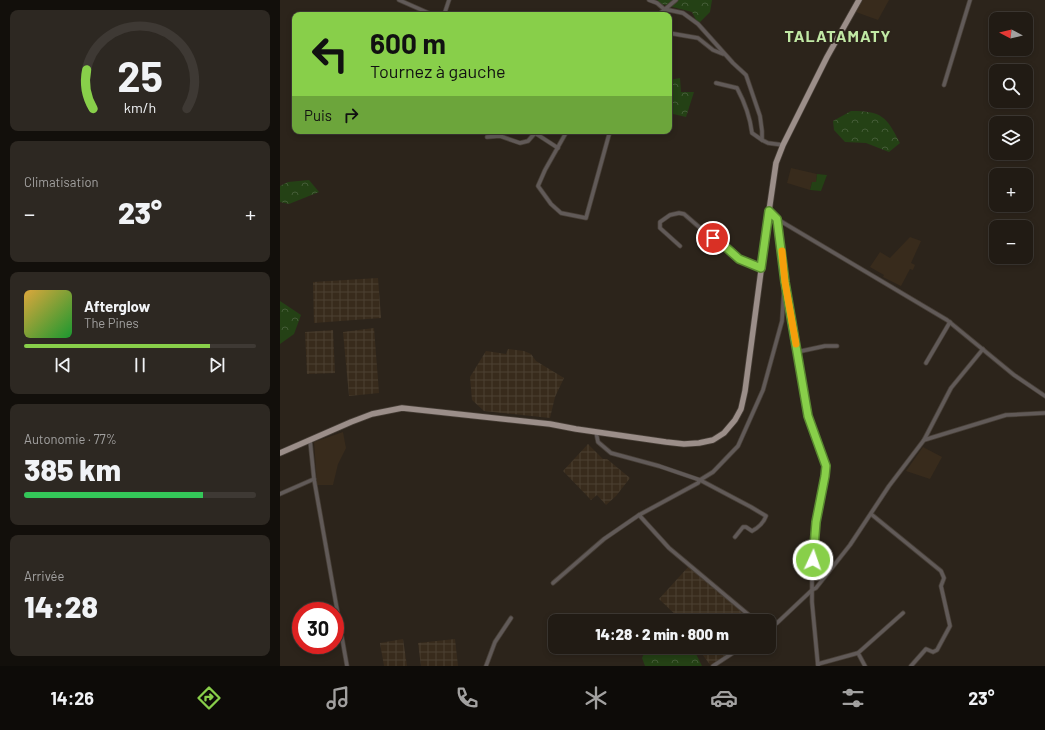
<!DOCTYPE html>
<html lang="fr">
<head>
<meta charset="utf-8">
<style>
	body { margin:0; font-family:Barlow,sans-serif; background:#2d2822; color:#f1f3f6; height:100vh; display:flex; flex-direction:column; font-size:15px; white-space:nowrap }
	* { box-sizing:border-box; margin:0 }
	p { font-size:13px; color:#a2a1a0 }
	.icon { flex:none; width:22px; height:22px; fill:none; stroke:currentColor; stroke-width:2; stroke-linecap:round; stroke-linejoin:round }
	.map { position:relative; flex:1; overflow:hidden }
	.panel { display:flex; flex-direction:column; gap:10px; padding:10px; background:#120f0b; width:280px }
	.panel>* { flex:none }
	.hud { position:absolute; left:12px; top:12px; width:380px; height:122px; border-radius:8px; box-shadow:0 2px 6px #0003,0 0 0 1px #3e3934; background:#88cf4a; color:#111; overflow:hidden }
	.needle { width:26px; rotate:277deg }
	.buttons { position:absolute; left:709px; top:12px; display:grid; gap:8px }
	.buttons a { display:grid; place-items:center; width:44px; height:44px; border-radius:8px; background:#211b14; box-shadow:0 2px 6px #0003,0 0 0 1px #3e3934; font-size:20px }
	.speed { position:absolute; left:12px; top:602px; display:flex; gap:8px; font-size:20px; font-weight:700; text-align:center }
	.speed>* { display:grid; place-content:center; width:52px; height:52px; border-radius:50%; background:#211b14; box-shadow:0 2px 6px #0003,0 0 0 1px #3e3934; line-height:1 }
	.speed .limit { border:6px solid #d22; background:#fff; color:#111 }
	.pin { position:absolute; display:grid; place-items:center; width:34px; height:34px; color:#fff; margin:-17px; border:2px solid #fff; border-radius:50%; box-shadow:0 1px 4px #0007 }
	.me { position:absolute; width:44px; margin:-22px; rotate:3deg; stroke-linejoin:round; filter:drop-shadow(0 0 3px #0008) }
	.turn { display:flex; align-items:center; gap:14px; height:84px; padding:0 12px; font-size:18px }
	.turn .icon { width:52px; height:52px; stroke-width:2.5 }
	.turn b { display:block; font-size:28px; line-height:34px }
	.then { display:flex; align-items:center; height:38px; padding:0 12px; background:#0003; gap:8px; font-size:15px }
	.big { font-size:30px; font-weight:800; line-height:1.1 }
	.panel .tile { flex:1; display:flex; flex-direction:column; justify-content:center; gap:6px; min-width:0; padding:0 14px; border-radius:8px; background:#2d2822 }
	.panel .dial { align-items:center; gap:0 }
	.dial svg { height:104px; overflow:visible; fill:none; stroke:#3e3934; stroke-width:7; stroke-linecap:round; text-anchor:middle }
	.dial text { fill:#f1f3f6; stroke:none }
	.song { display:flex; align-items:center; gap:12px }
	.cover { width:48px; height:48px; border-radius:6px; background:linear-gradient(135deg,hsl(40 70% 55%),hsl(130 70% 35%)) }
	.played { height:4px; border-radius:2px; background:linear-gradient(90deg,#88cf4a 80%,#3e3934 80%) }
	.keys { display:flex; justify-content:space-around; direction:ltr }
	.heat { display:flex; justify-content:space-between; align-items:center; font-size:22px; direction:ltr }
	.charge { height:6px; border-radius:3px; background:linear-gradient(90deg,#34c759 77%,#3e3934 0) }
	.trip { position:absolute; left:268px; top:614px; width:228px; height:40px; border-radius:8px; background:#211b14; box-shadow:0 2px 6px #0003,0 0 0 1px #3e3934; font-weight:800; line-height:40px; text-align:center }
	.tab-bar { display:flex; height:64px; justify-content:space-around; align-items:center; background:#0d0b08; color:#a2a1a0 }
	.tab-bar .icon { width:28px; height:28px }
	.tab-bar .active { color:#88cf4a }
	.tab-bar b { font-size:18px; color:#f1f3f6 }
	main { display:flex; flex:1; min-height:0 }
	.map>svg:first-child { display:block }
	.built { fill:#382b1c }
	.industrial { fill:url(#industrial-grid) }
	.forest { fill:url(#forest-crowns) }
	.pitch { fill:#244115 }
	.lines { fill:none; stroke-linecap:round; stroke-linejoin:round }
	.minor-casing { stroke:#473f37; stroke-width:5 }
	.primary-casing { stroke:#473f37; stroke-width:7 }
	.minor { stroke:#615a58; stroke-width:3.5 }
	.primary { stroke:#9b8e89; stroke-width:5.5 }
	.route-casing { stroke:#588730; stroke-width:10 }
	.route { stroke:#88cf4a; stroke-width:7 }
	.slow { stroke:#f59e0b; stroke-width:7 }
	.labels { text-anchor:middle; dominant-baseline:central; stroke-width:4; stroke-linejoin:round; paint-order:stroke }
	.district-label { font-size:16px; font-weight:bold; letter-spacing:1px; fill:#c1e9a5; stroke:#2c241b }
</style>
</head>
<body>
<main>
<section class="panel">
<div class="tile dial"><svg viewBox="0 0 100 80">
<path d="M14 69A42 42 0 1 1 86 69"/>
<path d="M14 69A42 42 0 0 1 9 39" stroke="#88cf4a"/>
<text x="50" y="56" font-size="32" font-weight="700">25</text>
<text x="50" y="72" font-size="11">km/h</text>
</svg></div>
<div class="tile"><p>Climatisation</p>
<div class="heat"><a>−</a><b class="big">23°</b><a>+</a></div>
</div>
<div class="tile">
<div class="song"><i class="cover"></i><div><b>Afterglow</b><p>The Pines</p></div></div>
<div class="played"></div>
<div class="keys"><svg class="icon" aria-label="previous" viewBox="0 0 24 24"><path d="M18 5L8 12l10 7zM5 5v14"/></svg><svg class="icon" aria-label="pause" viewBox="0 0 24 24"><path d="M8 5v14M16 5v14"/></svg><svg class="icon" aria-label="next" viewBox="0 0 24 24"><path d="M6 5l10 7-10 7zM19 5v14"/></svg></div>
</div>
<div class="tile"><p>Autonomie · 77%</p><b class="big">385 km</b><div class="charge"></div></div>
<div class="tile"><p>Arrivée</p><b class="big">14:28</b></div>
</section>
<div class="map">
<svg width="765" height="666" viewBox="0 0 765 666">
	<defs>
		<pattern id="industrial-grid" width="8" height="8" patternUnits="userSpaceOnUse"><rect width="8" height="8" fill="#382b1c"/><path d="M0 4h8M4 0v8" fill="none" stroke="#4b4032"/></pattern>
		<pattern id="forest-crowns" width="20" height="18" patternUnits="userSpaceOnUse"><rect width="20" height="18" fill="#244115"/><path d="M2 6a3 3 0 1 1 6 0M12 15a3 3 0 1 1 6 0" fill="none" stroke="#445c37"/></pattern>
	</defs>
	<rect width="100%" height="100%" fill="#2c241b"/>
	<!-- built -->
	<g class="built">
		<path d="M579 0H609L598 20 573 11Z"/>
		<path d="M511 168 537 174 536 182H532L530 190 507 183Z"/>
		<path d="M630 237 641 241 631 263 635 265 633 270 630 269 621 286 603 277 604 275 590 267 600 252 610 258Z"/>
		<path d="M63 432 66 448 58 464 53 485H37L34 442Z"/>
		<path d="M643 447 662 457 650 479 626 471Z"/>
	</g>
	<!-- industrial -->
	<g class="industrial">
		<path d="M98 278 101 318 34 323 33 282Z"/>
		<path d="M94 328 99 393 69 396 63 332Z"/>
		<path d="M53 330 55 373 27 374 25 332Z"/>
		<path d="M228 349 244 351 251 354 256 361 284 378 275 397 270 418 204 411 192 400 190 377 206 351 226 354Z"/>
		<path d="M308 444 323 459H327L350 478 336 496 326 505 317 495 311 500 283 471Z"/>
		<path d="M410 565 471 621H407L401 620 379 599Z"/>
		<path d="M123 639 127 666H104L100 643Z"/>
		<path d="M175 639 178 666H141L138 643Z"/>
		<path d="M420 647H461L444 660 431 666 419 650Z"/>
	</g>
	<!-- forest -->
	<g class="forest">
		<path d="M378 0H432L430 12 418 24 412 12 377 3Z"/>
		<path d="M400 78 401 92H414L406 117 389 113V80Z"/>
		<path d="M571 111C602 111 606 116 620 143L609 152 586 143 565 142 554 130 553 121Z"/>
		<path d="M29 180 39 192 9 204 0 202V186L8 182Z"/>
		<path d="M0 301 21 315 14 334 0 344Z"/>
		<path d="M367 647H415L414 650 422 666H365L362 658Z"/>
	</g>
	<!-- pitch -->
	<path class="pitch" d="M537 174 547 175 541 191 530 190 532 182H536Z"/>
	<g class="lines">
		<!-- minor casing -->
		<g class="minor-casing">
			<g id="minor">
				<path d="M119 0 153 15"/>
				<path d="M369 0 377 3 384 9 403 13 418 24 453 63 466 75 480 116 482 131V140L488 143 503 145"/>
				<path d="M164 15 169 0"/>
				<path d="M378 15 396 0"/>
				<path d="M389 33 418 38 433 50 443 54"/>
				<path d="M436 83 457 88C465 103 470 116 472 133L482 140"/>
				<path d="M664 85 690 0"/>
				<path d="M287 131 265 170 258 186 271 204 281 213 306 218 330 131"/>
				<path d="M207 137 220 136 240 143 248 141 255 133 278 148"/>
				<path d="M489 211 497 219 502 254 505 282 528 416 546 466 545 476 535 522 532 573V602L538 666"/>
				<path d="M497 219 667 320 734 375 765 396"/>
				<path d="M400 246 380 228V222L390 215 399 213 404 214 426 233 440 242 459 259 481 268"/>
				<path d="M517 352 545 346H557"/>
				<path d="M646 363 670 322"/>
				<path d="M316 432 318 442 331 453 379 466 420 480 418 483 359 515 389 548 476 621"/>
				<path d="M30 440 34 479 67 666"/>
				<path d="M644 440 671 388 703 349"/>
				<path d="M420 480 433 472 458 446 483 390 502 321 504 289"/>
				<path d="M420 480 471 507 486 516C484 522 478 528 472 531L466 527H463L455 537"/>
				<path d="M0 494 34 479"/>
				<path d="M591 514 661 571 664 578 661 586 670 626 657 650 653 652 646 649 631 666"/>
				<path d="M273 583 324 539 359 515"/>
				<path d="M489 628 497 623 532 590 536 588 570 545 609 486 644 440 726 415 765 413"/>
				<path d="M578 653 585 666"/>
				<path d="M538 664 578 653 623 613"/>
				<path d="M206 666 215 642 231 618"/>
				<path d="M433 666 462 647"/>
			</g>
		</g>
		<!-- primary casing -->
		<g class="primary-casing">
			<path id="primary" d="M0 453 71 422 92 414 122 408 270 424 296 429 386 442 404 444 419 443 433 440 444 433 455 420 461 409 465 391 489 211 496 163 503 145 547 57 579 0"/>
		</g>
		<!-- minor -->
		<use href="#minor" class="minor"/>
		<!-- primary -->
		<use href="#primary" class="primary"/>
	</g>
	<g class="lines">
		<!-- route casing -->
		<g class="route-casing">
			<path id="route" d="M433 238 440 242 459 259 481 268 489 211 497 219 505 282 528 416 546 466 545 476 536 522 533 560"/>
		</g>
		<!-- route -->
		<use href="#route" class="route"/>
		<!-- slow -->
		<path class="slow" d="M502 251 505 282 516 344"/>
	</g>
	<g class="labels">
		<!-- district labels -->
		<g class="district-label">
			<text x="558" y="35">TALATAMATY</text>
		</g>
	</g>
</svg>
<div class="buttons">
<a><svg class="needle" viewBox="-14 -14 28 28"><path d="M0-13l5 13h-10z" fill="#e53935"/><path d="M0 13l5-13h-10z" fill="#a2a1a0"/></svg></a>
<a><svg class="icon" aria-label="search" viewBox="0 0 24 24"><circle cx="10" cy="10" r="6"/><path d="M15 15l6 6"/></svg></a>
<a><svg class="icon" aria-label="layers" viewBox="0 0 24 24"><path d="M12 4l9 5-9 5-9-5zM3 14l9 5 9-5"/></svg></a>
<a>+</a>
<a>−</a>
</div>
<div class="speed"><div class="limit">30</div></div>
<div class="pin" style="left:433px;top:238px;background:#d93025"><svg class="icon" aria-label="arrive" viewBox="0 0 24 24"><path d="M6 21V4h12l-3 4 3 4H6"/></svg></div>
<svg class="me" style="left:533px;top:560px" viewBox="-20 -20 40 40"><circle r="17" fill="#88cf4a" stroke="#fff" stroke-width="3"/><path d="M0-11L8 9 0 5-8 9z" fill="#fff"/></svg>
<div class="trip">14:28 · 2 min · 800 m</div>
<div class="hud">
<div class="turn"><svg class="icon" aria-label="left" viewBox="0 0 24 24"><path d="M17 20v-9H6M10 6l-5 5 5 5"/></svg><div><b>600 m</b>Tournez à gauche</div></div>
<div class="then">Puis<svg class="icon" aria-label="right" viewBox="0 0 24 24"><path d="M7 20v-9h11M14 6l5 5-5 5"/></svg></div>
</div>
</div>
</main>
<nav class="tab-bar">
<b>14:26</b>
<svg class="icon active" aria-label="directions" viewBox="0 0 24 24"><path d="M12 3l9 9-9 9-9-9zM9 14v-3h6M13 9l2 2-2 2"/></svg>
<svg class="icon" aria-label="music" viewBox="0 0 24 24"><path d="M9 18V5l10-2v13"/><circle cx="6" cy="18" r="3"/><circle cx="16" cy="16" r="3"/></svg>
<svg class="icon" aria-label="phone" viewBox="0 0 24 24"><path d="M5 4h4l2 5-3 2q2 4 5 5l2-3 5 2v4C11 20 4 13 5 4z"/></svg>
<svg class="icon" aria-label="climate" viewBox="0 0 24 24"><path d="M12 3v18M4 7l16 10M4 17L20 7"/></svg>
<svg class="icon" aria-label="car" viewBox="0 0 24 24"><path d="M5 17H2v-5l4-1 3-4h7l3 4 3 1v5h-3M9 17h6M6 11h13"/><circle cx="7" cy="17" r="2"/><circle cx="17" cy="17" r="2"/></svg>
<svg class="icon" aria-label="filters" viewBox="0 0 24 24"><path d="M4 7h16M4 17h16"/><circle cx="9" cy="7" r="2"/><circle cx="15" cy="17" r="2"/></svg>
<b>23°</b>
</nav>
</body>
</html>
